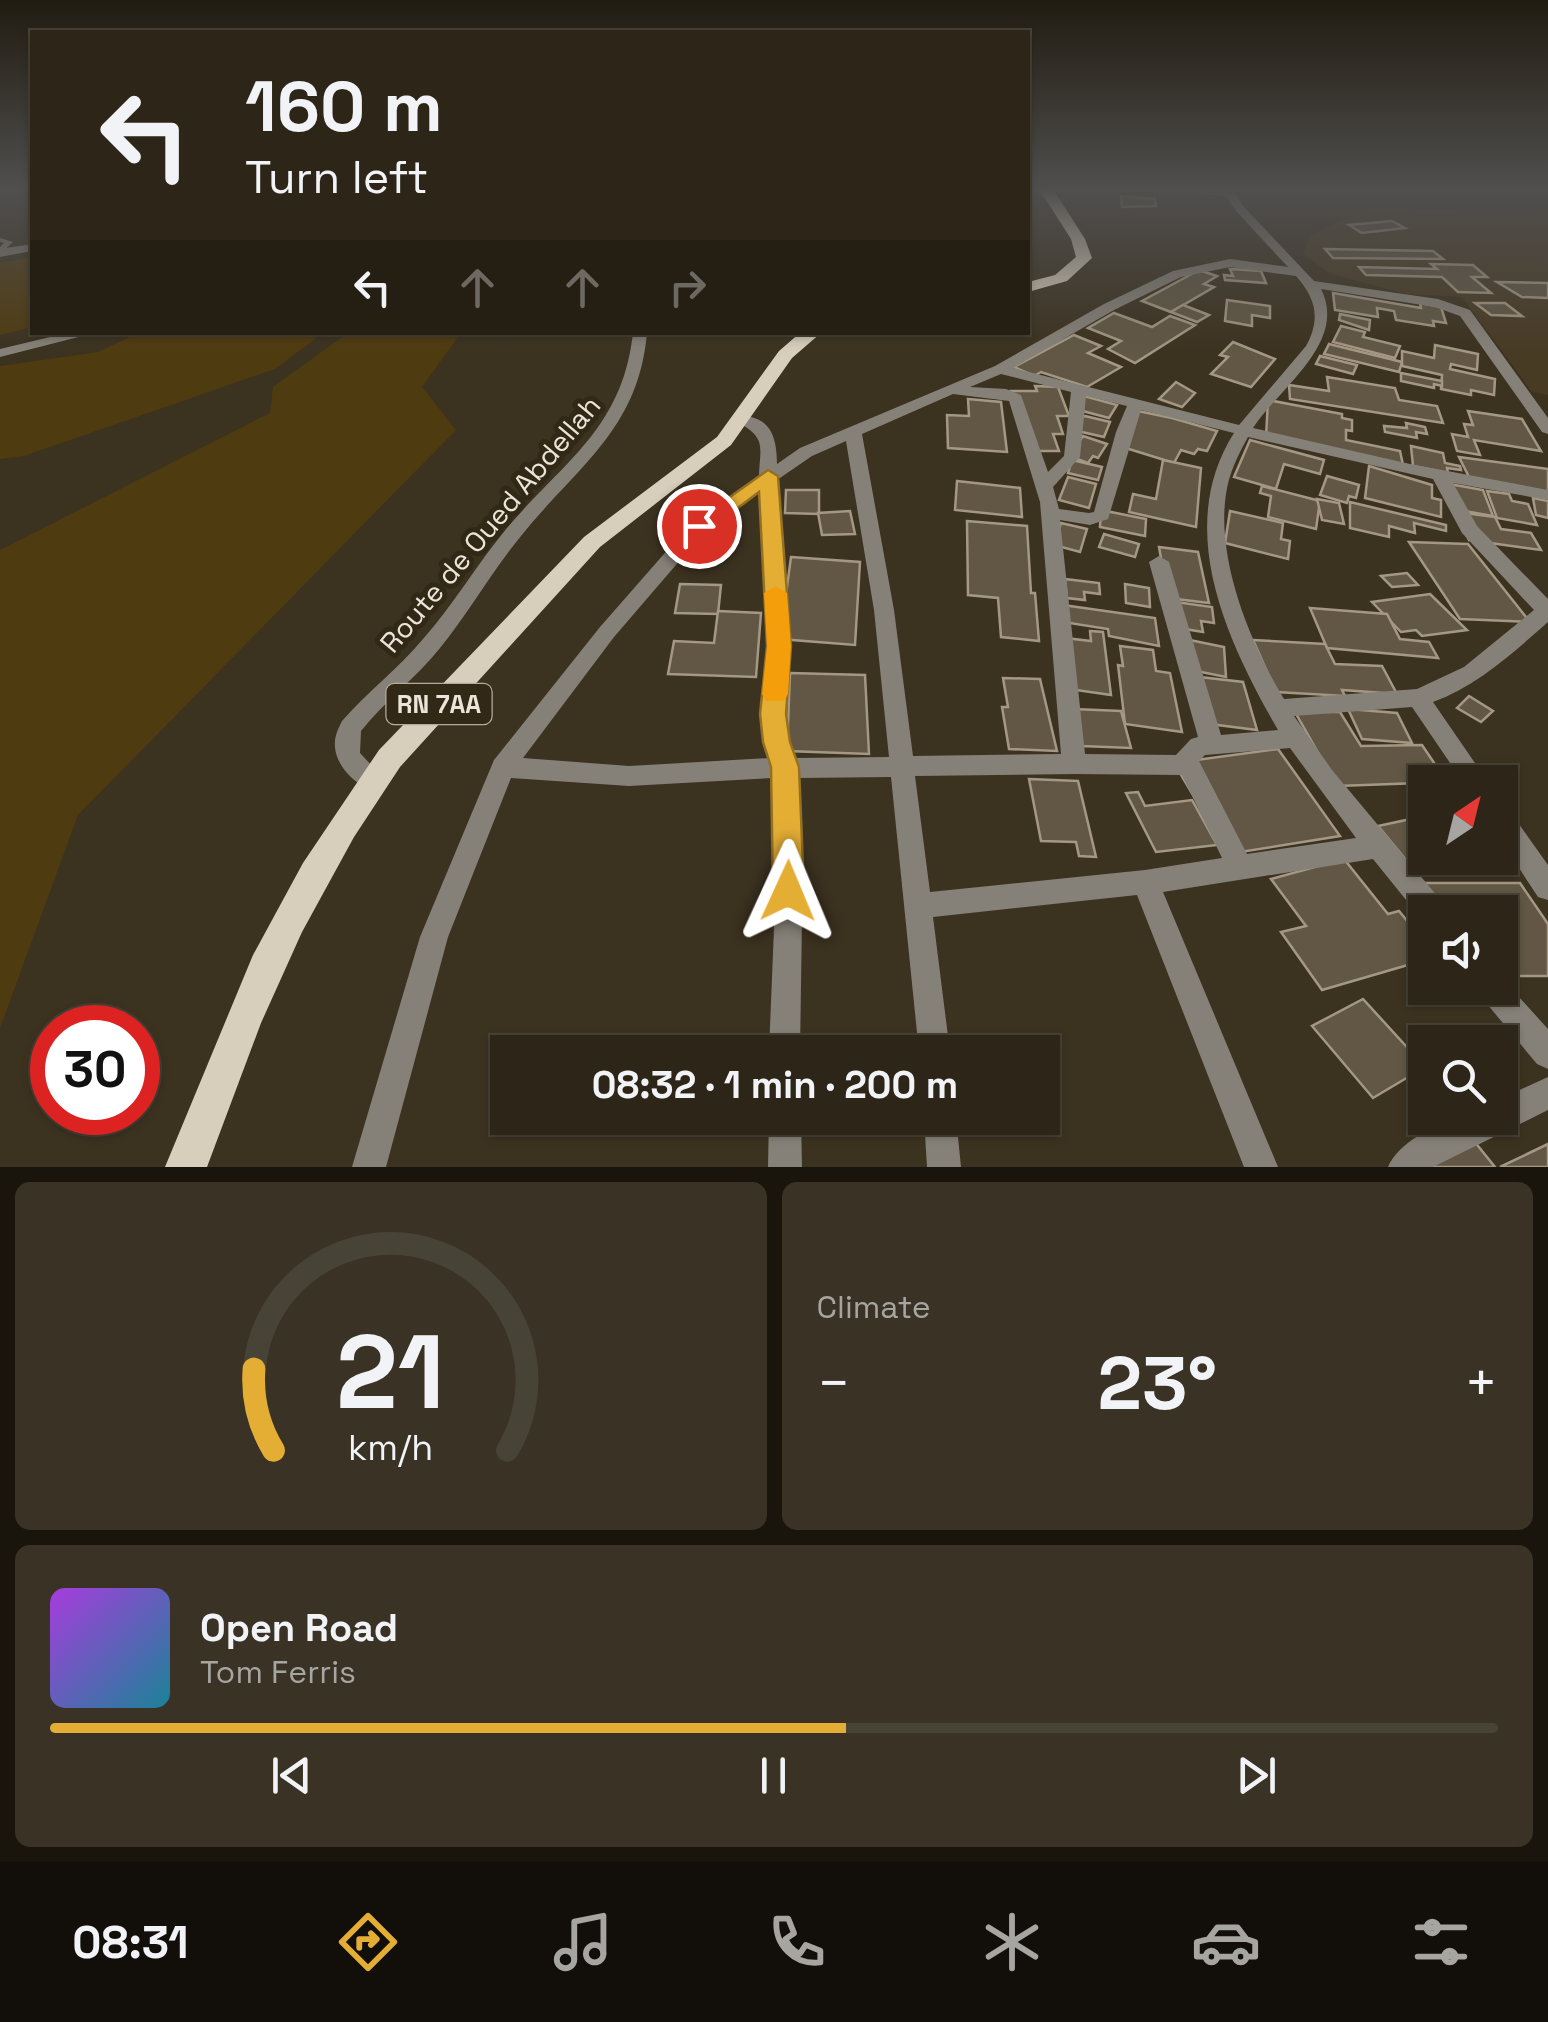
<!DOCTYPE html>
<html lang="en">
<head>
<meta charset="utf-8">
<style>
	body { margin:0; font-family:"Space Grotesk",sans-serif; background:#393225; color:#f1f3f6; height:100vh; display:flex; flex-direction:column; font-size:38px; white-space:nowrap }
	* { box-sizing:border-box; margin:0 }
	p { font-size:32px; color:#a7a5a2 }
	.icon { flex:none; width:55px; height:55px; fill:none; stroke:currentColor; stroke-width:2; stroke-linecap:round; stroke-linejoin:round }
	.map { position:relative; height:1167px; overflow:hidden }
	.drawer { display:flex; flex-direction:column; gap:15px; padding:15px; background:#19150d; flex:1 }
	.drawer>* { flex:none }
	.guide { position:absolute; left:30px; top:30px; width:1000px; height:305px; border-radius:0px; box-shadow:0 2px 8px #0004,0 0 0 2px #484337; background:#2d2618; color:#f1f3f6; overflow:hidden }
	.needle { width:65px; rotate:35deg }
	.controls { position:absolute; left:1408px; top:765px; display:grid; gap:20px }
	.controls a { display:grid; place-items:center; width:110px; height:110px; border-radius:0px; background:#2d2618; box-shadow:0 2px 8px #0004,0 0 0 2px #484337; font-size:50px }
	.speed { position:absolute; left:30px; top:1005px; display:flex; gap:20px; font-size:50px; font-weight:700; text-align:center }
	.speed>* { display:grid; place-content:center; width:130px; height:130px; border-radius:50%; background:#2d2618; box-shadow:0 2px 8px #0004,0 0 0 2px #484337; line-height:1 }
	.speed .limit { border:15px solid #d22; background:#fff; color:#111 }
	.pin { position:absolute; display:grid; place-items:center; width:85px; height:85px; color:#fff; margin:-42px; border:5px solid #fff; border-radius:50%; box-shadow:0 2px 10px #0007 }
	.me { position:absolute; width:110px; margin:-55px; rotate:1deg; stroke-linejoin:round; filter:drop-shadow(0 0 8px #0008) }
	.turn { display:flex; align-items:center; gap:35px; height:210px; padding:0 50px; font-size:45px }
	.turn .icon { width:130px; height:130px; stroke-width:2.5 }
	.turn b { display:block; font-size:70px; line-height:85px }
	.lanes { display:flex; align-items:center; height:95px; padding:0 50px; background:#0003; justify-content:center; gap:50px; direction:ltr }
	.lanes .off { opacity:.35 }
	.big { font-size:75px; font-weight:700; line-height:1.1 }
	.drawer .card { flex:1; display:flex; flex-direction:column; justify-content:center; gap:15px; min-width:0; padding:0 35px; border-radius:15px; background:#393225 }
	.drawer .dial { align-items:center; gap:0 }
	.dial svg { height:260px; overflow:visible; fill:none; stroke:#484337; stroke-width:7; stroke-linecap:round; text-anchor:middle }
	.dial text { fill:#f1f3f6; stroke:none }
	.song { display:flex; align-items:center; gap:30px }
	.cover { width:120px; height:120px; border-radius:15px; background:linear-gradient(135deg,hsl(280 70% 55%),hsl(190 70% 35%)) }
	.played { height:10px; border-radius:5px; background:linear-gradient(90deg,#e4ae35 55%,#484337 55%) }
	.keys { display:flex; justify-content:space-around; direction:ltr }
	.heat { display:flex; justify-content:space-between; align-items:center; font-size:55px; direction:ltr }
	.drawer .tiles { flex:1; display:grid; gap:15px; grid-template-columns:1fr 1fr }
	.card:last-child { grid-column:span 2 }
	.trip { position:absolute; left:490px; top:1035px; width:570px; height:100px; border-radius:0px; background:#2d2618; box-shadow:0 2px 8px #0004,0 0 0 2px #484337; font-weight:700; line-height:100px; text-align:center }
	.menu { display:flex; height:160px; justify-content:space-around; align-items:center; background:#120f0a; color:#a7a5a2 }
	.menu .icon { width:70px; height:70px }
	.menu .current { color:#e4ae35 }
	.menu b { font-size:45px; color:#f1f3f6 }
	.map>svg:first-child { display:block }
	.built { fill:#483b24 }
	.green { fill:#4f3b10 }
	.building { fill:#615744; stroke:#a49884; stroke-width:2.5 }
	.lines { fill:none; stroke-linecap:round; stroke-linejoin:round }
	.lane { fill:#868178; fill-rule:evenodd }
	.street { fill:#868178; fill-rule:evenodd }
	.primary { fill:#d8cebc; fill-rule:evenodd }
	.route { fill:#e4ae35; stroke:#947122; stroke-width:2.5 }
	.slow { fill:#f59e0b }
	.labels { text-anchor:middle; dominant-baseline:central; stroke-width:10; stroke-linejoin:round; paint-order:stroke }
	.shield { fill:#312816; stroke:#b2ac9e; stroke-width:2.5 }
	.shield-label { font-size:25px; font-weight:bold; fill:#eae4d9 }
	.street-label { font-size:28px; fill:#eae4d9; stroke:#312816 }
</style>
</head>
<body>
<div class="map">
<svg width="1548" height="1167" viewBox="0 0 1548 1167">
	<rect width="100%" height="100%" fill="#3c3220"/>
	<!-- built -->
	<path class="built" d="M1370 207 1548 215V395L1532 392 1462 297 1406 294 1331 274 1303 254 1311 235Z"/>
	<!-- green -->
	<g class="green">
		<path d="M32 257V327L0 335V263Z"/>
		<path d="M140 332 323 333 275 369 24 456 0 459V366L98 352Z"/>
		<path d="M349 332 461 333 422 387 456 430 78 815 0 1028V550L270 413 273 387Z"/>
	</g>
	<!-- building -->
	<g class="building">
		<path d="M1121 196 1155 199 1156 206 1122 207Z"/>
		<path d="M1392 221 1405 228 1362 233 1349 225Z"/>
		<path d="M1325 249 1433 251 1443 259 1333 258Z"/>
		<path d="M1431 264 1473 265 1487 277H1472L1491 293 1458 292 1442 277 1366 275 1359 267 1437 269Z"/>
		<path d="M1230 269 1261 271 1266 283 1225 280 1224 275 1233 276Z"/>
		<path d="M1199 270 1217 276 1204 284 1214 287 1171 312 1142 301Z"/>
		<path d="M1497 282 1548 283V298L1522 297Z"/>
		<path d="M1333 293 1421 308 1420 303 1441 307 1446 323 1433 321 1434 326 1396 320 1394 311 1377 308 1378 317 1335 310Z"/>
		<path d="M1227 300 1270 306V318L1252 315V326L1225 321Z"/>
		<path d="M1475 303H1505L1522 316 1491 315Z"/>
		<path d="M1183 305 1209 315 1197 322 1171 312Z"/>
		<path d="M1114 313 1152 327 1170 316 1195 325 1135 363 1108 349 1121 341 1088 328Z"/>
		<path d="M1340 314 1370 320 1369 330 1339 320Z"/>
		<path d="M1341 326 1365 332 1363 337 1400 346 1395 358 1333 342Z"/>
		<path d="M1074 335 1101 346 1088 353 1121 367 1087 387 1041 372 1034 376 1014 367Z"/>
		<path d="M1233 342 1275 359 1251 387 1211 374 1228 357 1220 355Z"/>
		<path d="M1329 344 1402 362 1399 372 1324 354Z"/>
		<path d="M1435 345 1478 354 1477 370 1451 364 1450 369 1495 379 1494 395 1471 390V395L1441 389 1442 375 1402 366V351L1434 358Z"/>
		<path d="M1320 356 1357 365 1353 374 1316 364Z"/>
		<path d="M1401 373 1442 381V386L1434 384V388L1401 381Z"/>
		<path d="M1327 377 1395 388 1399 400 1437 406 1443 423 1290 399 1289 385 1329 391Z"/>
		<path d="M1176 382 1195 393 1182 407 1159 399Z"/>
		<path d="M1035 386 1058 387 1069 416H1057L1063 434H1053L1059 451H1030L1011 391H1037Z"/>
		<path d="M1084 396 1117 405 1109 418 1075 409Z"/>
		<path d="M968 399 1001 402 1007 452 948 448 947 415 969 416Z"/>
		<path d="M1268 400 1342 414V418L1352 420V431L1346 430V440L1400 451 1403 465 1266 437Z"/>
		<path d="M1138 411 1172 418 1217 431 1207 451 1198 449 1194 454 1181 450 1174 463 1116 445Z"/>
		<path d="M1468 411 1522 419 1541 451 1474 440 1480 455 1457 451 1452 434 1468 437 1464 424 1473 425Z"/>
		<path d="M1085 416 1110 422 1104 437 1073 430 1078 418Z"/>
		<path d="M1406 423 1425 427 1427 434 1416 432 1417 438 1385 432 1384 426 1407 428Z"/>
		<path d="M1083 436 1107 444 1098 458 1093 456 1088 463 1069 456Z"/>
		<path d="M1250 440 1324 460 1320 474 1284 464 1276 489 1234 477Z"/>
		<path d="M1411 446 1443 453 1445 463 1460 466 1461 470 1447 468 1448 473 1413 466Z"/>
		<path d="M1459 457 1548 469V495L1470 479Z"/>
		<path d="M1072 460 1102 467 1098 480 1068 473Z"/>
		<path d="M1163 460 1201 468 1196 527 1129 512 1133 494 1156 499Z"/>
		<path d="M1369 466 1432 485V498L1441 500V517L1365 498Z"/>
		<path d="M1327 476 1359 485 1356 498 1349 496 1347 503 1320 495Z"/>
		<path d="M1068 477 1096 484 1089 508 1059 500Z"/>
		<path d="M957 481 1020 488 1022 517 955 510Z"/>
		<path d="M1444 483 1483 490 1493 516 1453 509Z"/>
		<path d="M1262 486 1320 501 1316 529 1268 517 1271 496 1260 493Z"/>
		<path d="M786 490H819V514L785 513Z"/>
		<path d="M1487 491 1509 494 1512 501 1528 504 1537 525 1497 518Z"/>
		<path d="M1533 498 1548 501V518L1536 515Z"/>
		<path d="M1317 499 1339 503 1344 524 1322 520Z"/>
		<path d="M1350 502 1446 525V531L1414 523 1415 533 1389 526V537L1350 528Z"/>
		<path d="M1101 510 1146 519 1145 536 1100 527Z"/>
		<path d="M850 511 855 534 822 535 818 513Z"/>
		<path d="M1230 511 1283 523 1281 539 1290 541 1288 559 1225 543Z"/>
		<path d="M1456 512 1495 517 1501 529 1531 533 1541 550 1469 540Z"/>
		<path d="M967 521 1027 526 1031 593H1035L1039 641 1001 637 998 598 968 595Z"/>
		<path d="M1061 523 1087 529 1080 552 1054 545Z"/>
		<path d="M1104 534 1139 544 1135 557 1099 547Z"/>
		<path d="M1409 542 1468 544 1530 622 1460 619Z"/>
		<path d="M1159 547 1198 552 1209 603 1168 598Z"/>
		<path d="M791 557 860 562 855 645 780 639Z"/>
		<path d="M1407 573 1418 585 1392 587 1381 576Z"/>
		<path d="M1065 579 1099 583 1100 594 1084 592 1085 600 1067 598Z"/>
		<path d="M680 584 721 585 718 614 675 613Z"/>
		<path d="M1125 584 1149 588 1150 607 1126 603Z"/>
		<path d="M1430 594 1467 630 1422 636 1416 630 1401 632 1372 602Z"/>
		<path d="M1169 601 1212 607 1214 623 1201 621 1203 632 1185 629Z"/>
		<path d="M1063 605 1155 618 1159 646 1109 636 1108 629 1063 622Z"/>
		<path d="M1310 608 1387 614 1400 639 1429 642 1438 658 1327 648Z"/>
		<path d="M718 611 761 613 756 677 668 674 674 641 714 643Z"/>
		<path d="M1090 631 1103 632 1111 695 1069 689 1065 638 1091 641Z"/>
		<path d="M1180 638 1224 647 1226 677 1181 668Z"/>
		<path d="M1253 640 1325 644 1335 664 1382 666 1397 694 1342 690 1345 696 1276 692Z"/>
		<path d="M1120 646 1153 650 1156 671 1170 673 1182 732 1125 724 1118 665 1123 666Z"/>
		<path d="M790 673 865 675 869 754 787 751Z"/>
		<path d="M1191 676 1243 682 1257 730 1202 723Z"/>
		<path d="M1003 678 1040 679 1057 751 1009 749 1002 707H1008Z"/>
		<path d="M1469 696 1493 711 1481 722 1457 708Z"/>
		<path d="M1073 709 1121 711 1131 748 1081 746Z"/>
		<path d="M1348 709 1397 713 1412 743 1362 739Z"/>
		<path d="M1295 712H1340L1361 746 1422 745 1447 782 1337 786Z"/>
		<path d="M1278 749 1340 836 1228 854 1174 763Z"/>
		<path d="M1029 779 1078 781 1096 857 1079 856 1076 842 1041 841Z"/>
		<path d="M1138 792 1145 806 1192 800 1217 845 1156 852 1126 793Z"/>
		<path d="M1420 817 1425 823V858H1452L1411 866 1378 826Z"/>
		<path d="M1344 859 1388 914 1399 911 1425 943V960L1322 990 1281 932 1306 926 1271 879Z"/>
		<path d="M1422 883H1520L1548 924V976H1500V912H1439Z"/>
		<path d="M1363 999 1425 1067 1373 1098 1312 1026Z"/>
		<path d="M1474 1141 1495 1167H1419Z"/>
		<path d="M1548 1144V1167H1500Z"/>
	</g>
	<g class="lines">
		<!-- lane -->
		<path class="lane" d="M0 238 13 242 0 254V247L4 243 0 242Z"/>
		<!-- street -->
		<g class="street">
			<path d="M1162 189H1232L1244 207 1314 281 1438 299 1470 310 1548 418V434L1542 432 1460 316 1435 307 1321 289C1348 342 1280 387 1253 428L1410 464 1548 490V500L1453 483 1477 526 1548 599V622C1513 653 1478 685 1433 702L1488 782H1463L1412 707 1294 716 1332 770 1443 903 1447 912H1425L1423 921 1373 859 1163 892 1278 1167H1244L1137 895 933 917 950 1052H919L891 777 798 778 803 854 800 1052H769L777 854 773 778 629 786 511 778 448 937 386 1167H352L420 937 494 760 600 627 692 522 759 476C760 446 767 438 737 422V416C770 414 777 437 777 464L800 448 995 366 1104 304 1173 271 1230 259 1288 267 1236 211 1226 196 1167 192ZM1230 267 1296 276C1316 298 1321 319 1306 346L1239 425 1013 368 1114 310 1181 277ZM1001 374 1071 392 1064 456 1048 472 1021 395 1006 389 970 387ZM953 394 1009 401 1040 502 1061 754 913 756 894 610 862 434ZM1086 396 1127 406 1116 432 1094 512 1089 513 1059 509 1053 487 1080 457ZM1141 410 1234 433C1173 529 1228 643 1278 730L1221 735 1169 562 1159 556 1149 562 1198 737 1191 739 1176 755 1085 754 1060 520 1090 525 1108 519ZM1248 437 1433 479 1462 533 1534 610 1464 667 1417 689 1284 699C1250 643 1216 560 1226 494 1229 473 1238 455 1248 437ZM846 441 874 610 889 757 794 758C779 719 791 683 790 643 788 589 781 534 777 480L812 456ZM760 492C763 542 767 592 768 641 769 682 756 718 770 758L629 766 523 758 614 637 706 530ZM1290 748 1356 838 1247 854 1199 761 1205 755ZM1074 774 1182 775 1222 858 1145 870 930 892 915 776Z"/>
			<path d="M32 244V251L0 257V249Z"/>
			<path d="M71 332H98L0 357V349Z"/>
			<path d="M633 332H647C639 430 577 466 521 536 492 571 469 612 440 648 416 678 385 701 361 731L360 753 385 780 382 787C361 794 336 767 335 747 334 737 338 729 342 721 367 692 398 669 423 639 454 604 477 564 507 528 564 461 623 428 633 332Z"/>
			<path d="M1500 807 1509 810 1548 865V900L1538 897 1500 839Z"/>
			<path d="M1500 976 1548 1029V1069L1537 1064 1482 998 1478 988H1500Z"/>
			<path d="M1548 1077V1110L1433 1167H1388C1398 1143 1435 1124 1459 1118 1472 1115 1487 1118 1500 1118V1099Z"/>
			<path d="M769 1118H801L802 1167H768Z"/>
			<path d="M924 1118H956L961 1167H927Z"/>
		</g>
		<!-- primary -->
		<g class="primary">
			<path d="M1039 189H1053L1085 239 1092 258 1067 281 1028 292V282L1055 275 1076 257 1071 239Z"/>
			<path d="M801 332H822L792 358 731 445 600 547 400 767 354 837 302 932 261 1023 207 1167H165L253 955 303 863 379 750 584 537 717 437 779 351Z"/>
		</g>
	</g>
	<!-- sky -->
	<linearGradient id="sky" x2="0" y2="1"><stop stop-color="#211c12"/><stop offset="0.54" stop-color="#504f4e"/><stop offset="1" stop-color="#504f4e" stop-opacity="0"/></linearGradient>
	<rect width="1548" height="352" fill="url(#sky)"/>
	<!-- route -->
	<path class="route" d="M768 470 778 476 791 646 786 714 790 742 799 767 804 891 799 901 788 906 777 901 773 891 771 767 763 742 760 714 767 646 759 492 707 531H692L689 526Z"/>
	<!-- slow -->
	<path class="slow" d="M776 586 787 593 791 646 788 694 784 701H766L762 694 767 646 764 593Z"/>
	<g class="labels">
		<!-- shield labels -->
		<rect class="shield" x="386.5" y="684" width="105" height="40" rx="8"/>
		<g class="shield-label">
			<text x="439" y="704">RN 7AA</text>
		</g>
		<!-- street labels -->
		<g class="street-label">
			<text transform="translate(490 524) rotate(-50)">Route de Oued Abdellah</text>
		</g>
	</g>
</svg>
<div class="controls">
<a><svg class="needle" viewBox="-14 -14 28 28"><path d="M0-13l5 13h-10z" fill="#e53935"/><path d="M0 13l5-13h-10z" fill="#a7a5a2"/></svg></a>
<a><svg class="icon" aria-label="sound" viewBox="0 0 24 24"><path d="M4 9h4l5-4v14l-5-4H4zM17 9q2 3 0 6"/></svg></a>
<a><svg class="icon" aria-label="search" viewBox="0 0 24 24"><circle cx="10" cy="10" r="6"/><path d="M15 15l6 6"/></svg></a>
</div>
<div class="speed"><div class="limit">30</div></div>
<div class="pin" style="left:699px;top:526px;background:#d93025"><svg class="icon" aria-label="arrive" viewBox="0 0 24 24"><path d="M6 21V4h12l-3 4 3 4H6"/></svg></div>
<svg class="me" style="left:788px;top:891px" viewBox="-20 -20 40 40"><path d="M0-17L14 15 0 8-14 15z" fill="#e4ae35" stroke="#fff" stroke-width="4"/></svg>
<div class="trip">08:32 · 1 min · 200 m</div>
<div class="guide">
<div class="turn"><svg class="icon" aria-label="left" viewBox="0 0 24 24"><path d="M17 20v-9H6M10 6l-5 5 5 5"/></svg><div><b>160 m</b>Turn left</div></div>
<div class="lanes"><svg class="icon" aria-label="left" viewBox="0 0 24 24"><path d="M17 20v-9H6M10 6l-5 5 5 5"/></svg><svg class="icon off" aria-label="ahead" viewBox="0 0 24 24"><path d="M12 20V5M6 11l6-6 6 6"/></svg><svg class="icon off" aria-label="ahead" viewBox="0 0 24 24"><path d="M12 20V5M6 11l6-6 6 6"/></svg><svg class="icon off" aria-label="right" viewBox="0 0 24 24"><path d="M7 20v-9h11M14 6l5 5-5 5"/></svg></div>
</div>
</div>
<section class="drawer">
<div class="tiles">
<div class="card dial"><svg viewBox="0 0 100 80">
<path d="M14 69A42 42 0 1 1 86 69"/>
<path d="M14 69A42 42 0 0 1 8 44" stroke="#e4ae35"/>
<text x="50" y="56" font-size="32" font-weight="700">21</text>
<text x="50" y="72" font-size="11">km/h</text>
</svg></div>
<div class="card"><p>Climate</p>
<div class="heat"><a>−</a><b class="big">23°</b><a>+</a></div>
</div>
<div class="card">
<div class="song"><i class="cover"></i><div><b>Open Road</b><p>Tom Ferris</p></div></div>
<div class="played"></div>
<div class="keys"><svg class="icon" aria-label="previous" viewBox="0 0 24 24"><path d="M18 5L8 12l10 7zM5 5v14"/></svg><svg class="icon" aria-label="pause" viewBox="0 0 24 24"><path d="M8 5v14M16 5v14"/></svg><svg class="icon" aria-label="next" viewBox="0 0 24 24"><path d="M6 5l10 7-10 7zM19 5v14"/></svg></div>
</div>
</div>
</section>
<nav class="menu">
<b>08:31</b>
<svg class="icon current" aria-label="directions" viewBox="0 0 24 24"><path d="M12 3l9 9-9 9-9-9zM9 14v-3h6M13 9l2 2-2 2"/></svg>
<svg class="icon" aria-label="music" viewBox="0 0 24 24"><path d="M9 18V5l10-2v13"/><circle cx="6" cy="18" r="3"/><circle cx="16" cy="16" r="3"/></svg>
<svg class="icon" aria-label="phone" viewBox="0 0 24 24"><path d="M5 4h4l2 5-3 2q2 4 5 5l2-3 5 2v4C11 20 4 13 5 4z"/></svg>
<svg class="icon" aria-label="climate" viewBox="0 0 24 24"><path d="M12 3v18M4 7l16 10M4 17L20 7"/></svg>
<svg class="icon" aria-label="car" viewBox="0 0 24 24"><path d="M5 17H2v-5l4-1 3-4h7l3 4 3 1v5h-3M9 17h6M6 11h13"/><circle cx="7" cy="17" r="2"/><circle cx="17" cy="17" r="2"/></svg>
<svg class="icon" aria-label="filters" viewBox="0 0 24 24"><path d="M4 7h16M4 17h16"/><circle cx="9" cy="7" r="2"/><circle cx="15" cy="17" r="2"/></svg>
</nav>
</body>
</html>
